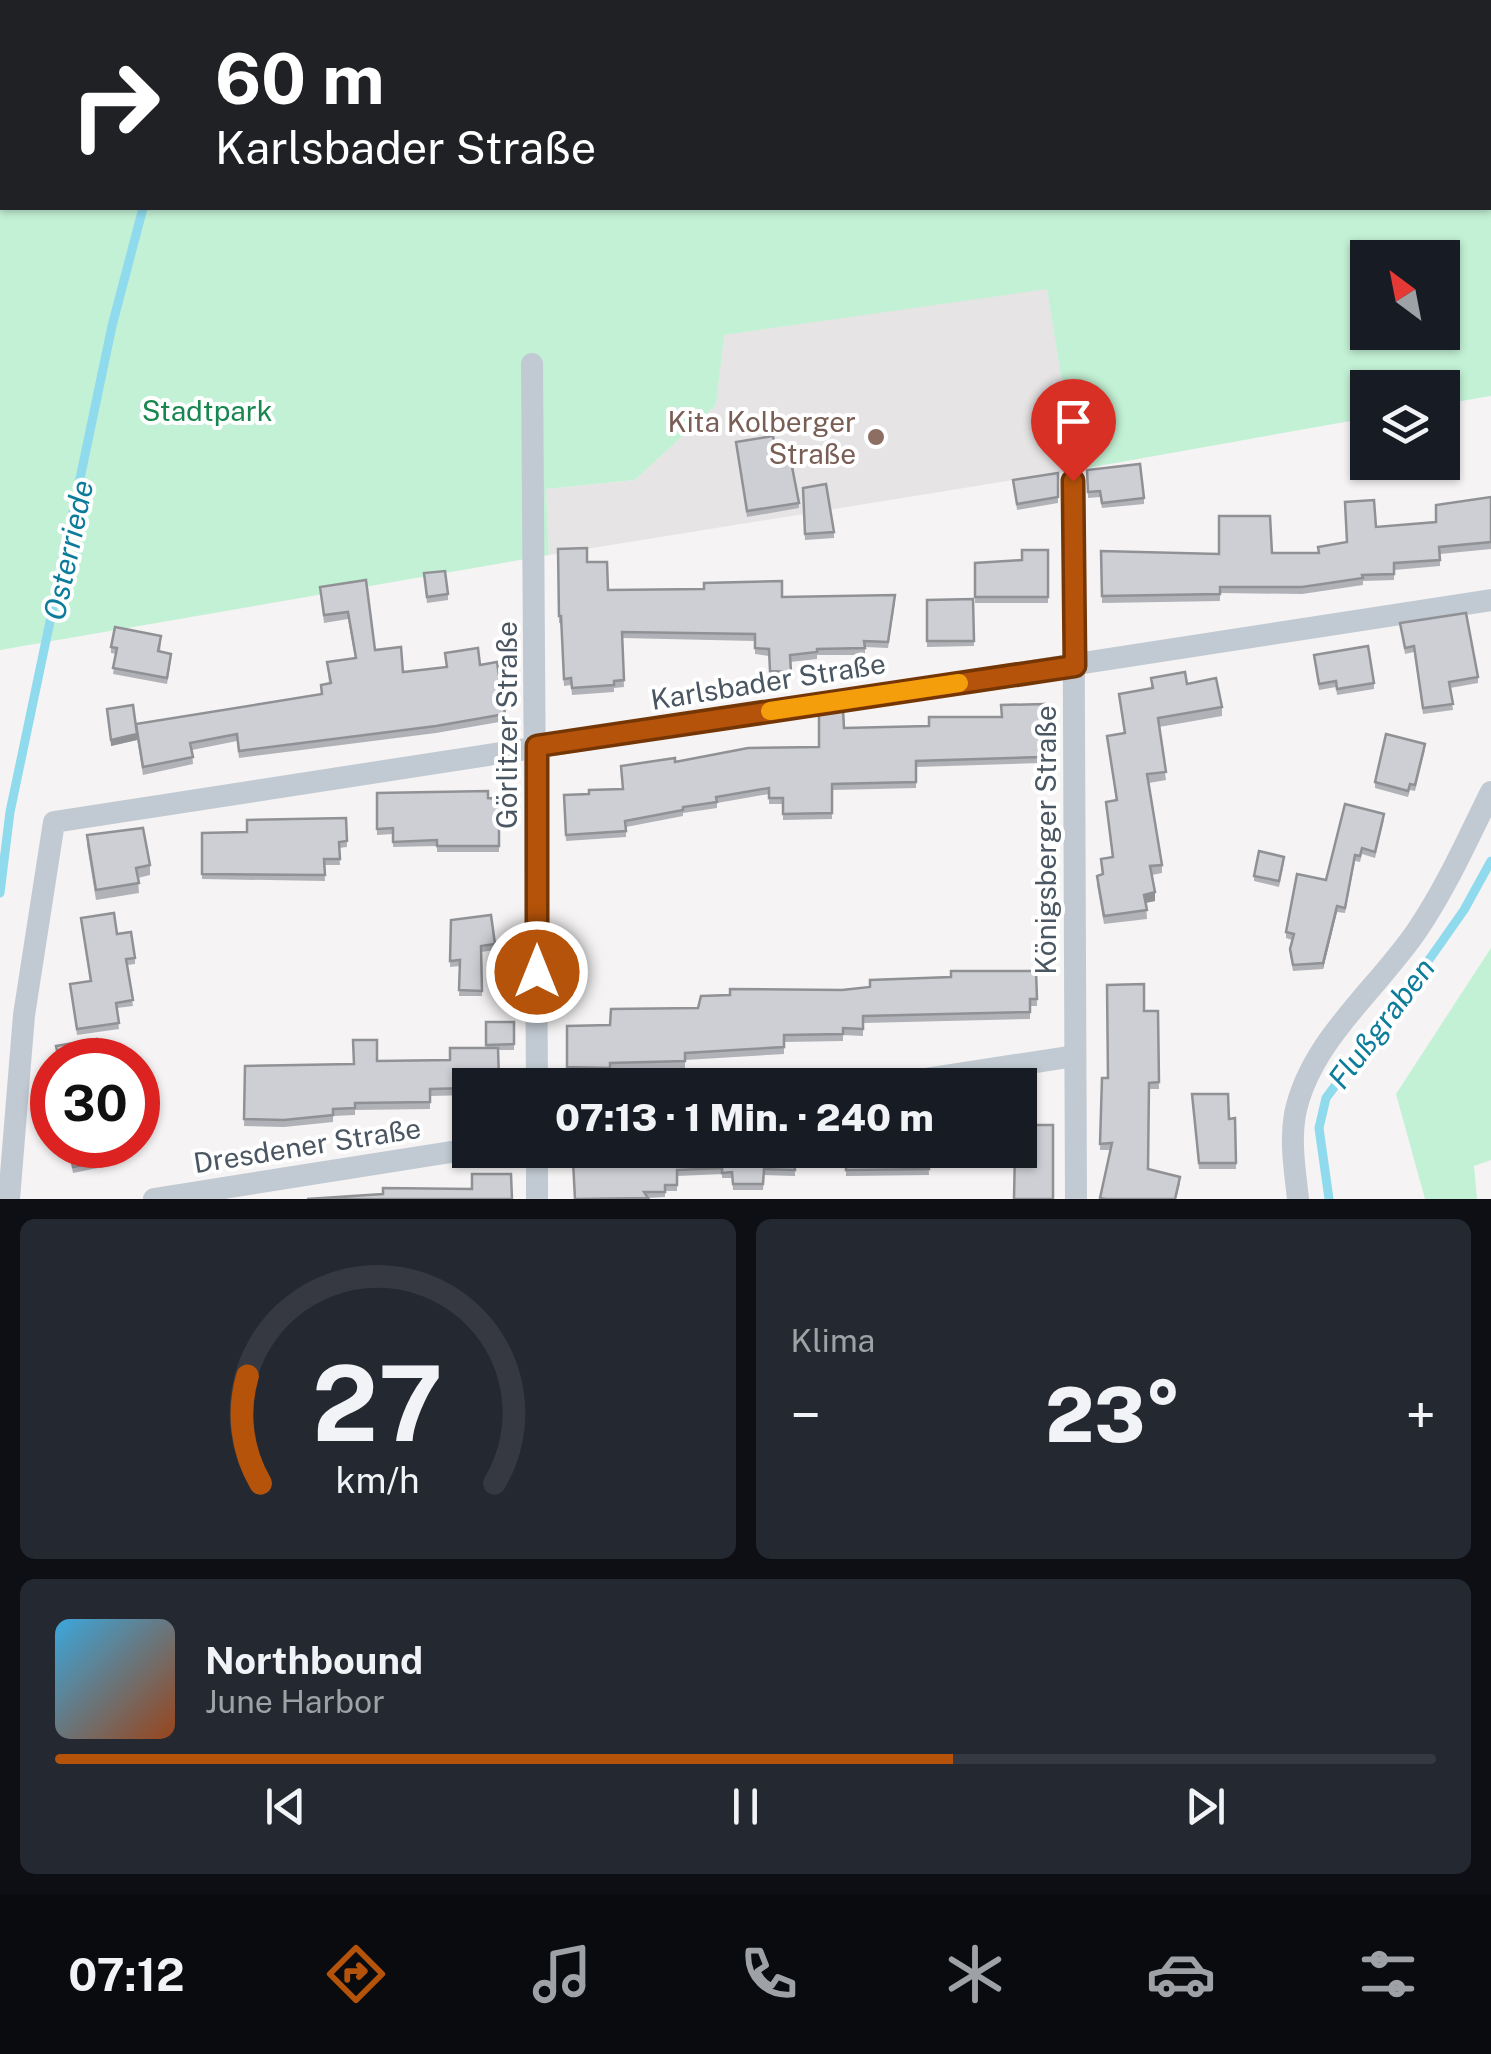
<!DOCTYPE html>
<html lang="de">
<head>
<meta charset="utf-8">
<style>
	body { margin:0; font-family:"Public Sans",sans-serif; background:#242831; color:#f1f3f6; height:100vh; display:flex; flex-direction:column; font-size:38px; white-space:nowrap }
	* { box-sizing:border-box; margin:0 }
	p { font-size:32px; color:#9ea1a6 }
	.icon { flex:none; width:55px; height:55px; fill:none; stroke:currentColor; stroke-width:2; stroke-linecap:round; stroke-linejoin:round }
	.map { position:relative; height:1199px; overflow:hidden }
	.details { display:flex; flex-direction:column; gap:20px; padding:20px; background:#0d0f14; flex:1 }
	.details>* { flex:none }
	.top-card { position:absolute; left:0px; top:0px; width:1492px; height:210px; box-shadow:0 2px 8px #0004; background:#202124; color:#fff; overflow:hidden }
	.needle { width:65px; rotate:328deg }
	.buttons { position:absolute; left:1350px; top:240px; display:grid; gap:20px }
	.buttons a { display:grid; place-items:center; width:110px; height:110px; border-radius:0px; background:#171b24; box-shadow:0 2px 8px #0004; font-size:50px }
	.speed { position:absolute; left:30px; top:1038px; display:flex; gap:20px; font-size:50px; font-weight:700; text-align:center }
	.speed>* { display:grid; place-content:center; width:130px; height:130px; border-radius:50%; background:#171b24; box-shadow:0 2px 8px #0004; line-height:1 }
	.speed .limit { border:15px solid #d22; background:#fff; color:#111 }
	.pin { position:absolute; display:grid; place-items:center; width:85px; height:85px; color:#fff; margin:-102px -42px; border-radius:50% 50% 50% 0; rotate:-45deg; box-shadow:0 0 10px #0007 }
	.pin .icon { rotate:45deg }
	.me { position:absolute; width:110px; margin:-55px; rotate:0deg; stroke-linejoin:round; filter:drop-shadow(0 0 8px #0008) }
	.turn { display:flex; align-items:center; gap:35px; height:210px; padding:0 50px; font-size:45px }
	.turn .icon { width:130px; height:130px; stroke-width:2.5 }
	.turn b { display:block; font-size:70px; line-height:85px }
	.big { font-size:75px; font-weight:800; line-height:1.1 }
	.details .card { flex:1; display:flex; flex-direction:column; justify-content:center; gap:15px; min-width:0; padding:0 35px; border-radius:15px; background:#242831 }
	.details .dial { align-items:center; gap:0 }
	.dial svg { height:260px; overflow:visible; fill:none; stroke:#363941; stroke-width:7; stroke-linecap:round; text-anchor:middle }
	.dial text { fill:#f1f3f6; stroke:none }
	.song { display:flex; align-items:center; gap:30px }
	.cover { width:120px; height:120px; border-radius:15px; background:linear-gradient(135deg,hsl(200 70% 55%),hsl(20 70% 35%)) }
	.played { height:10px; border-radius:5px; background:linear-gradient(90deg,#b45309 65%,#363941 65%) }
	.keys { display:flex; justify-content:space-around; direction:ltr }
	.heat { display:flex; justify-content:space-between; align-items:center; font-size:55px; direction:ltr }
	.details .tiles { flex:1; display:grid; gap:20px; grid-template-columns:1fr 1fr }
	.card:last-child { grid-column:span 2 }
	.trip { position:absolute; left:452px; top:1068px; width:585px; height:100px; border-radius:0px; background:#171b24; box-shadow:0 2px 8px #0004; font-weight:800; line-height:100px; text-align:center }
	.tabs { display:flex; height:160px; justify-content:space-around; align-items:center; background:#090b0e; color:#9ea1a6 }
	.tabs .icon { width:70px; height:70px }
	.tabs .active { color:#b45309 }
	.tabs b { font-size:45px; color:#f1f3f6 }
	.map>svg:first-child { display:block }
	.education { fill:#e6e4e5 }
	.green { fill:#c3f1d5; fill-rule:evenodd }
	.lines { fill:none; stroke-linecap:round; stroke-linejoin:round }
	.stream { stroke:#90daee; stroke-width:9 }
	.street { stroke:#c1cad2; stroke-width:22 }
	.wall { fill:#b0b2b7 }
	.shaded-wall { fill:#909195 }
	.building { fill:#cdcfd5; stroke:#909195; stroke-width:2.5 }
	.route-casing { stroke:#753606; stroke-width:25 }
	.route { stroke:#b45309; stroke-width:18 }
	.slow { stroke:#f59e0b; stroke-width:18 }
	.education-dot { fill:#8d6e63; stroke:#fff; stroke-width:4 }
	.labels { text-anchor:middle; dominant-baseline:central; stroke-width:8; stroke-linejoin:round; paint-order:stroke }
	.park-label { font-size:28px; fill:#17864f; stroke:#fff }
	.education-label { font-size:28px; fill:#785e54; stroke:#fff; text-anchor:end }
	.street-label { font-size:28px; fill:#4a5661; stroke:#fff }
	.water-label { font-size:30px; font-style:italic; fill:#0c7c9b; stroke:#fff }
</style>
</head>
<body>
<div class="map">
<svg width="1491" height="1199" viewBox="0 0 1491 1199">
	<rect width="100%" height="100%" fill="#f5f3f3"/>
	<!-- education -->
	<path class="education" d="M1047 288 1076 470 549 555 546 489 635 480 716 405 723 335Z"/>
	<!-- green -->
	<g class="green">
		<path d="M0 0H1491V396L1443 404 1442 388H1368L1367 418 1076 470 1047 289 724 335 716 405 635 480 546 489 549 555 0 650ZM2 2H1490V208H2ZM1368 258H1442V332H1368Z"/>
		<path d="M1491 948V1160L1474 1166 1477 1199H1425L1396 1094Z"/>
	</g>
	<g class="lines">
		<!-- stream -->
		<g class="stream">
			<path d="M197 2 198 0"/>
			<path d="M0 893 10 812 112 326 143 208"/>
			<path d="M1329 1199 1319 1128 1326 1098 1431 957 1464 910 1491 861"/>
		</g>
		<!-- street -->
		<g class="street">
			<path d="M532 364 537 1085"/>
			<path d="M1073 481 1076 1199"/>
			<path d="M886 1085 1075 1056"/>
			<path d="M537 1150V1199"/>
			<path d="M9 1199 24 1015 54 822 1491 600"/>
			<path d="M154 1199 470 1149"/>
			<path d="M1298 1199C1295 1171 1290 1142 1295 1114 1310 1040 1378 989 1418 929 1447 886 1468 838 1491 792"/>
		</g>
	</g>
	<!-- wall -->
	<g class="wall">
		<path d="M736 442 776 453 799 503V508L747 517Z"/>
		<path d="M1087 470 1144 498V504L1102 508 1100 497 1088 498Z"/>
		<path d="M1058 473V503L1017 510 1013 480Z"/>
		<path d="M803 488 834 532V538L805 540Z"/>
		<path d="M1491 497V549L1440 554V566L1394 570V580L1363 581V585L1302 594 1220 593V601L1102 603 1101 551 1219 554 1318 553V547L1347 542 1376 527 1436 522Z"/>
		<path d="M558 549 587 562 608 590 895 602 888 648 865 647V655H817V659L790 662 791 679 770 678 769 656 755 654V641L622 638 624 687 614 688V692L572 695 571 685 564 686 561 623H559Z"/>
		<path d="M1048 550V603H975V563L1022 560Z"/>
		<path d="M424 573 448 594V600L427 603Z"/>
		<path d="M366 580 375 650 403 672 446 667 445 653 480 665 505 714V721L436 733 239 758 237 741 192 750 193 764 143 775 137 739V740L111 746 107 709 136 726 321 694V685L329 683 327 662 355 658 348 619 324 623 320 587Z"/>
		<path d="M973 599 974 646 927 647V600Z"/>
		<path d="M1400 623 1478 677V683L1450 688 1453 710 1423 714 1414 652 1405 654Z"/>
		<path d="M161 642 160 652 171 660 167 684 113 674 116 654 111 653V647Z"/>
		<path d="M1314 655 1374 683V689L1337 695 1336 687 1319 690Z"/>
		<path d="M1151 678 1187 684 1222 707V716L1159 727 1166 780 1149 783 1162 865V873L1152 875 1155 901 1146 903 1147 919 1104 924 1097 885V876L1102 875 1101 859 1112 857 1106 802 1116 801 1107 736 1124 734 1119 694 1151 689Z"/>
		<path d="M844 728 1047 757 1040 763 916 767V788L832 790V819L783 820V804H769V794L717 803V808L683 813V816L626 827V837L566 841 564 795 589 794 623 789 675 762 819 747Z"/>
		<path d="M1425 750 1415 791 1410 790 1408 797 1375 788V782Z"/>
		<path d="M377 793 499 799V852H437V846L393 847V834L377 835Z"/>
		<path d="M346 818 347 847 339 848 340 865H324L325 881 202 879V833L247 832Z"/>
		<path d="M1384 820 1375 858 1362 854 1360 862 1355 861 1345 913 1337 912 1323 969 1293 971 1290 954 1292 940 1286 938V932L1326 880Z"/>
		<path d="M87 835 150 865V875L138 878 139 893 96 900 87 845Z"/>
		<path d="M1284 863 1279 887 1254 881V876Z"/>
		<path d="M81 918 117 934 135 958V964L127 965 133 1006 117 1008 119 1029 77 1035 70 984 90 981Z"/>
		<path d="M451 920 495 944V950L481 952 482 996H459L460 966 450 967Z"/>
		<path d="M1036 971 1037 1006H1030V1019L863 1023V1036L843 1035V1041L784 1042V1054L685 1060V1068L610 1070V1075L567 1074V1026L610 1025 698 1008 842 990 951 977Z"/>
		<path d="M1158 1011 1159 1089H1149L1148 1169 1180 1184 1176 1199H1100L1111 1150H1100L1102 1078H1108Z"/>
		<path d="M486 1022H514V1050H498L499 1085H470V1095L430 1096V1109L355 1110V1115L333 1116V1122L284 1127 244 1126 245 1066 354 1064 450 1060 486 1048Z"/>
		<path d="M1192 1100 1229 1119 1235 1118 1236 1169H1199Z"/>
		<path d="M68 1145H115L118 1164 73 1173Z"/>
		<path d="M928 1150 929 1175 846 1176V1166H795V1176L764 1175 763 1190H733L732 1178H722V1174L677 1176V1191H665V1197L648 1198 573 1161Z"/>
	</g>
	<!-- shaded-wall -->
	<g class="shaded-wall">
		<path d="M137 734V740L111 746V740Z"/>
		<path d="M1047 751V757L1040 763V757Z"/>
		<path d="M1155 892V901L1144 903V895Z"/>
		<path d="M1337 906V912L1323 969V963Z"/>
	</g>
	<!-- building -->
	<g class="building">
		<path d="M773 436 776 453 789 451 799 503 747 511 736 442Z"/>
		<path d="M1140 464 1144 498 1102 503 1100 491 1088 492 1087 470Z"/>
		<path d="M1058 473V497L1017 504 1013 480Z"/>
		<path d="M826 484 834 532 805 534 803 488Z"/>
		<path d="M1491 497V542L1439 547 1440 560 1394 563V574L1362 575 1363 578 1302 587H1220V594L1102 596 1101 551 1219 554V516H1270L1272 553H1319L1318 547 1347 542 1345 502 1374 500 1376 527 1436 522V505Z"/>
		<path d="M587 548V562H607L608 590 704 589V583L782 581V597L895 595 888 642 864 641 865 648 817 649V652L790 655 791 672 770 671 769 649 755 648V634L622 632 624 680 614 681V685L572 688 571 678 564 679 561 616H559L558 549Z"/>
		<path d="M1022 550H1048V597H975V563L1022 560Z"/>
		<path d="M445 571 448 594 427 597 424 573Z"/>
		<path d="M366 580 375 650 401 647 403 672 447 667 445 653 478 648 480 665 497 662 505 714 436 726 239 751 237 734 190 743 193 757 143 767 136 724 322 694 321 685 331 683 327 662 356 658 348 612 324 615 320 587Z"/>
		<path d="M973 599 974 641H927V600Z"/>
		<path d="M1466 613 1478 677 1449 682 1453 704 1423 708 1414 646 1405 648 1400 623Z"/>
		<path d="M115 627 161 636 158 651 171 654 167 678 113 668 117 648 111 647Z"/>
		<path d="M1368 646 1374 683 1337 689 1336 681 1319 684 1314 655Z"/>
		<path d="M1185 672 1187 684 1216 678 1222 707 1158 718 1166 772 1147 774 1162 865 1150 866 1155 892 1144 895 1147 910 1104 916 1097 876 1103 874 1101 859 1113 857 1106 802 1117 800 1107 736 1125 733 1119 694 1153 688 1151 678Z"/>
		<path d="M1045 704 1047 751 1040 757 916 761V782L832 784V813L783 814V798H769V788L716 797 717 802 683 807V810L625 821 626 831 566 835 564 795 589 794V790L623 789 621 766 675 758V762L748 748 819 747V713L843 709 844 728 929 726V717H1002L1001 705Z"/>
		<path d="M133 705 137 734 111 740 107 709Z"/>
		<path d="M1386 734 1425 744 1415 785 1410 784 1408 791 1375 782Z"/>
		<path d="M488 791V798L499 799V846H437V840L393 842V828L377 829V793Z"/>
		<path d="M1345 804 1384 814 1375 852 1362 848 1360 856 1355 855 1345 908 1337 906 1323 963 1293 965 1290 949 1294 934 1286 932 1297 874 1326 880Z"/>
		<path d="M346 818 347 841 339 842 340 859H324L325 875 202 874V833L247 832V820Z"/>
		<path d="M143 828 150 865 136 868 139 883 96 890 87 835Z"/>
		<path d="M1259 851 1284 857 1279 881 1254 876Z"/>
		<path d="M114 913 117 934 131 932 135 958 126 959 133 1000 116 1003 119 1023 77 1029 70 984 91 981 81 918Z"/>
		<path d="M491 915 495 944 481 946 482 991 459 990 460 960 450 961 451 920Z"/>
		<path d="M951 971H1036L1037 999H1030V1012L863 1016V1029L843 1028V1034L784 1035V1047L685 1053V1061L610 1063V1068L567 1067V1026L610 1025 611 1009 698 1008 701 996 730 995V989L842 990 870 987V980L951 977Z"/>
		<path d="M1144 984V1011H1158L1159 1082 1149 1083 1148 1169 1180 1177 1175 1199H1106L1100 1198 1112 1143 1100 1144 1102 1078H1108L1107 985Z"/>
		<path d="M486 1022H514V1044L486 1045Z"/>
		<path d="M97 1039 101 1060H59L56 1046Z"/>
		<path d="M353 1040H377V1061L450 1060V1048H498L499 1079 491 1078 490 1085H470V1088L430 1089V1102L355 1103V1108L333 1109V1115L284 1120 244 1119 245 1066 354 1064Z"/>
		<path d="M1192 1094H1228L1229 1119 1235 1118 1236 1163H1199Z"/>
		<path d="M1020 1125H1053V1199H1014L1015 1150H1020Z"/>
		<path d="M69 1145H115L118 1158 73 1167Z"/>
		<path d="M637 1150H928L929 1169 846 1170V1160H794L795 1170 764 1169 763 1184H733L732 1172 722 1173V1168L677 1170V1185H665V1192H644L648 1198 575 1199 573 1161 637 1158Z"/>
		<path d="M472 1174H511L512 1199H307L383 1194V1188L472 1189Z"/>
	</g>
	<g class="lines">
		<!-- route casing -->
		<g class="route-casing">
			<path id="route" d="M537 972V746L1075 666 1073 481"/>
		</g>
		<!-- route -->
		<use href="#route" class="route"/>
		<!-- slow -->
		<path class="slow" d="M770 711 959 683"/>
	</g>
	<!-- markers -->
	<circle class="education-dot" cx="876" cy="437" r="10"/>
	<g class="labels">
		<!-- park labels -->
		<g class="park-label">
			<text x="207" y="410">Stadtpark</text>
		</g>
		<!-- education labels -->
		<g class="education-label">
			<text x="856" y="421">Kita Kolberger<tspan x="856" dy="32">Straße</tspan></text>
		</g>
		<!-- street labels -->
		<g class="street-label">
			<text transform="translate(768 681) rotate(-9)">Karlsbader Straße</text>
			<text transform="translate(506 725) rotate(-90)">Görlitzer Straße</text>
			<text transform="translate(1045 840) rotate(-90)">Königsberger Straße</text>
			<text transform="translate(307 1145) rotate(-9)">Dresdener Straße</text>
		</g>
		<!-- water labels -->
		<g class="water-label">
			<text transform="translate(68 550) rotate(-78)">Osterriede</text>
			<text transform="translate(1381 1023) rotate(-53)">Flußgraben</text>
		</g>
	</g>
</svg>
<div class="buttons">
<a><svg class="needle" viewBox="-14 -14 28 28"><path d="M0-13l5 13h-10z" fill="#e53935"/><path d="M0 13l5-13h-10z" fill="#9ea1a6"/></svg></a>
<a><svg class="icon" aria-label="layers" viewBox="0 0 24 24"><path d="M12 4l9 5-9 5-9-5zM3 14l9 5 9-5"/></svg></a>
</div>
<div class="speed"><div class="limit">30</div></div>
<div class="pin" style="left:1073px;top:481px;background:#d93025"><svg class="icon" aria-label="arrive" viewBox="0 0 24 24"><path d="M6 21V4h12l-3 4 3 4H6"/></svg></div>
<svg class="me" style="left:537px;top:972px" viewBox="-20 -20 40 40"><circle r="17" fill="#b45309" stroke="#fff" stroke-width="3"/><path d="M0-11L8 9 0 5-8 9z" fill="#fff"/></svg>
<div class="trip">07:13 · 1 Min. · 240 m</div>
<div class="top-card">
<div class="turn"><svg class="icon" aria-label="right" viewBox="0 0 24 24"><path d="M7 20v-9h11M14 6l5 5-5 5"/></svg><div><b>60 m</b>Karlsbader Straße</div></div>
</div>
</div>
<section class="details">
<div class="tiles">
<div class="card dial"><svg viewBox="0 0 100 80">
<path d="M14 69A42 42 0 1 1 86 69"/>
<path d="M14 69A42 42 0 0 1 10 36" stroke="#b45309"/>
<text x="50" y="56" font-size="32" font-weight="700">27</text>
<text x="50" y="72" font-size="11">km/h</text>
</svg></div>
<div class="card"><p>Klima</p>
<div class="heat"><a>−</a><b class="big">23°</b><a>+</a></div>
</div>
<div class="card">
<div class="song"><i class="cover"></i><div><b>Northbound</b><p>June Harbor</p></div></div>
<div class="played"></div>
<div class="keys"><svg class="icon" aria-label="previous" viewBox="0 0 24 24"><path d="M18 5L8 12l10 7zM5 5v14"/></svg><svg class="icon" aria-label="pause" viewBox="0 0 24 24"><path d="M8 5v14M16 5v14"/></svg><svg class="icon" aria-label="next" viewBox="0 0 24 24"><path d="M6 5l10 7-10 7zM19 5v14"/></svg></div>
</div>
</div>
</section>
<nav class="tabs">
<b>07:12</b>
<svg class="icon active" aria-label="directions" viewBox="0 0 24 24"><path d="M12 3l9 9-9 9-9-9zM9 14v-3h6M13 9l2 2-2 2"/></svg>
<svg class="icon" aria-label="music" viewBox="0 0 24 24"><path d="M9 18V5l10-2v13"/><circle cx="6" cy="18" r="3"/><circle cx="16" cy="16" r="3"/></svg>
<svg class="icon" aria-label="phone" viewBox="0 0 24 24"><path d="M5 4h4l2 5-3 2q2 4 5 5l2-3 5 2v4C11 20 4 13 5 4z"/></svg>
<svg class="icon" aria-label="climate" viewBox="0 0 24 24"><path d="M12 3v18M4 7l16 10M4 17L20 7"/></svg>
<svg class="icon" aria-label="car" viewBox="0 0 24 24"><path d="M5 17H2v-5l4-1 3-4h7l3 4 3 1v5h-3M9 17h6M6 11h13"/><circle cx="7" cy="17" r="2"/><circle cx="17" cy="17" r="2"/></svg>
<svg class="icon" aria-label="filters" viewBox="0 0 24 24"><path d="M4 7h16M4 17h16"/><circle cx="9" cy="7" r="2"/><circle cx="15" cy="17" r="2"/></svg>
</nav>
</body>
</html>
